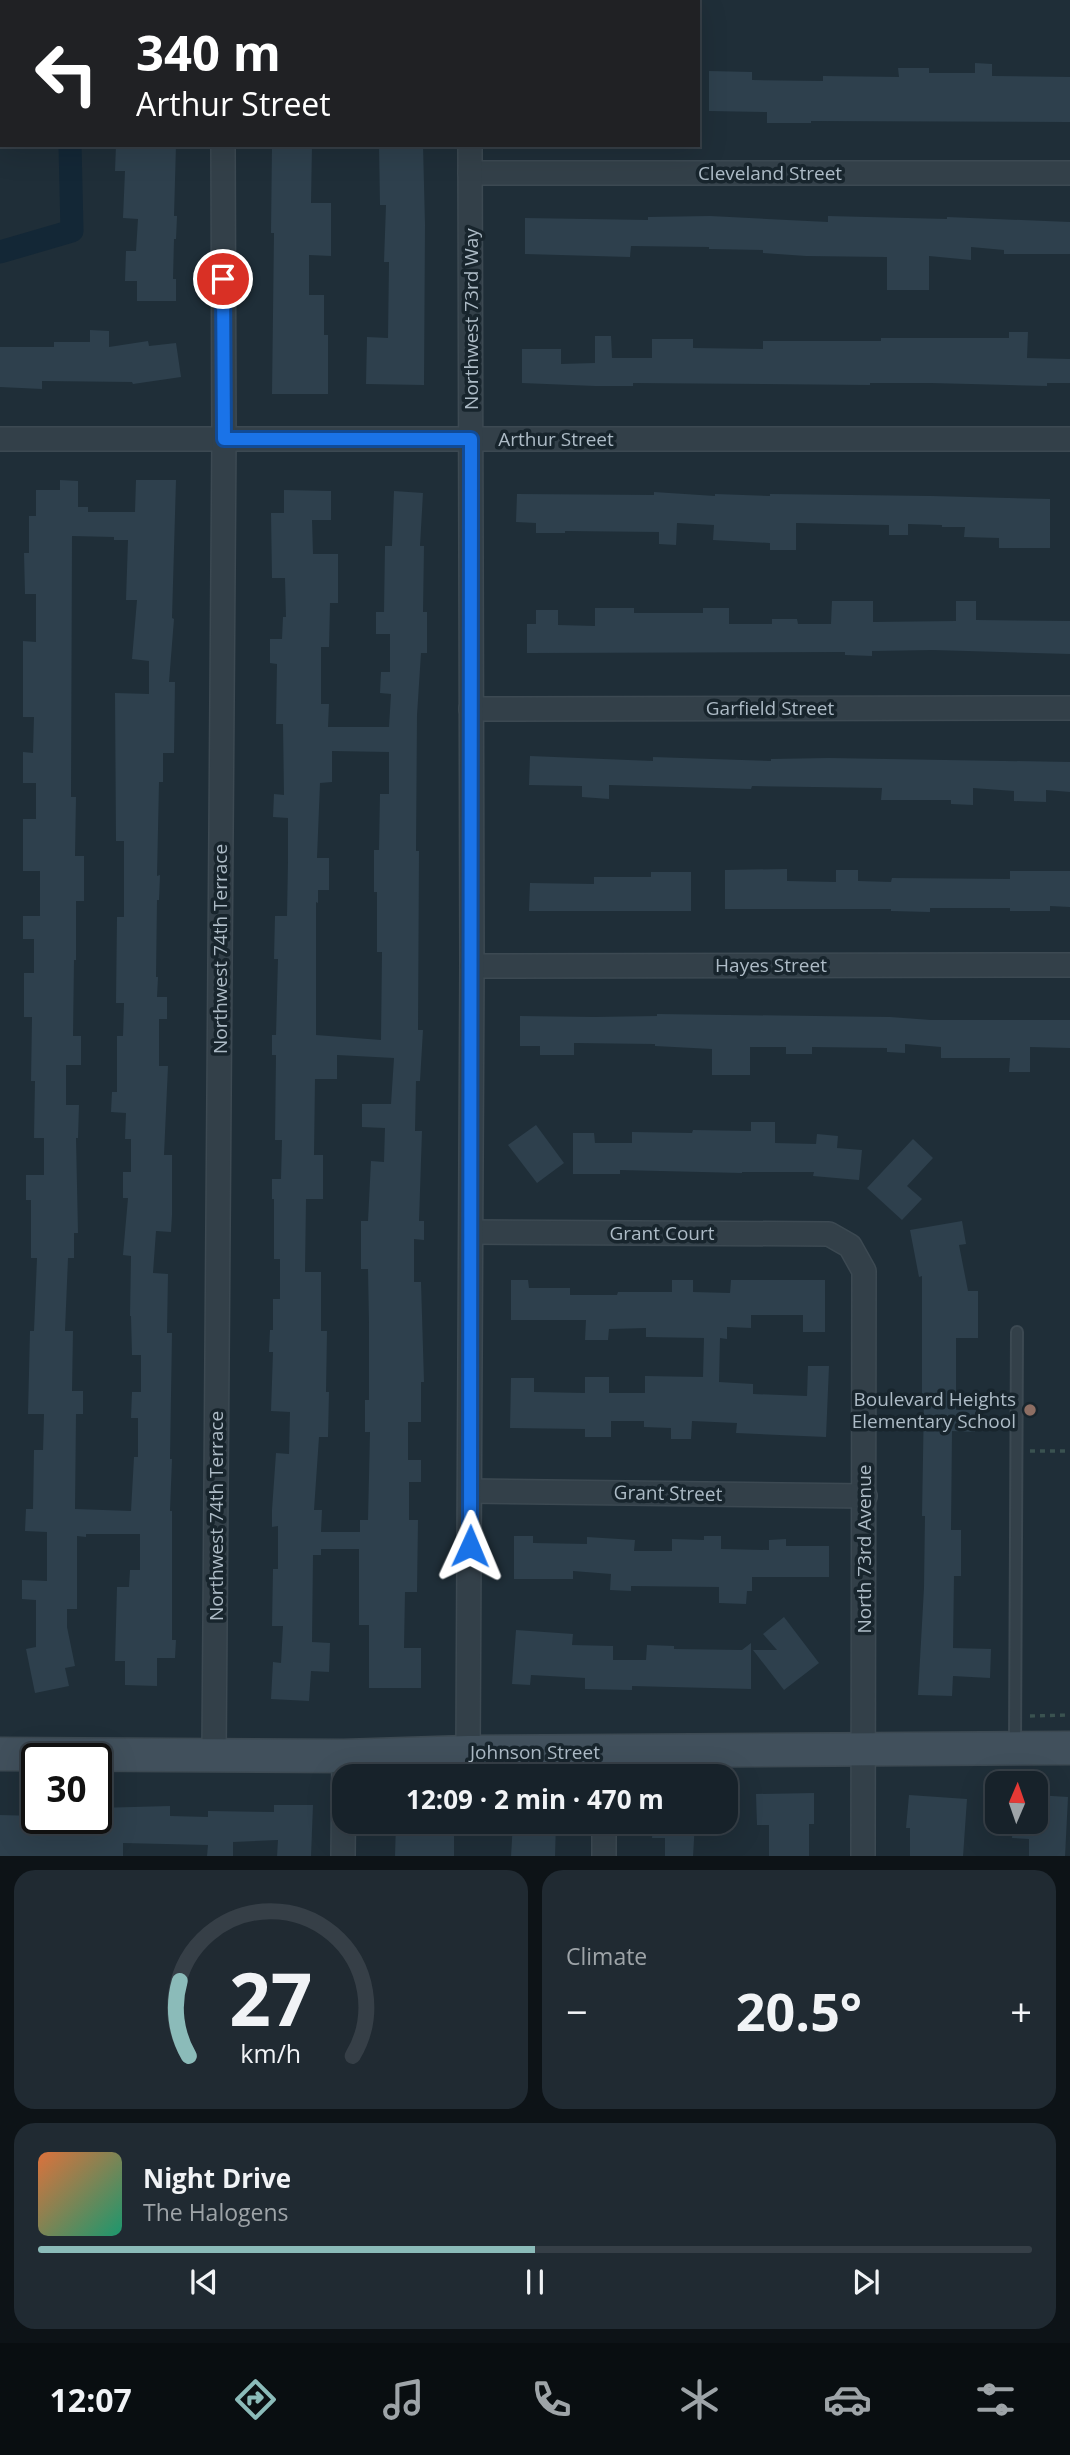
<!DOCTYPE html>
<html lang="en">
<head>
<meta charset="utf-8">
<style>
	body { margin:0; font-family:"Open Sans",sans-serif; background:#202a32; color:#f1f3f6; height:100vh; display:flex; flex-direction:column; font-size:26px; white-space:nowrap }
	* { box-sizing:border-box; margin:0 }
	p { font-size:23px; color:#9ea4a8 }
	.icon { flex:none; width:38px; height:38px; fill:none; stroke:currentColor; stroke-width:2; stroke-linecap:round; stroke-linejoin:round }
	.map { position:relative; height:1856px; overflow:hidden }
	.drawer { display:flex; flex-direction:column; gap:14px; padding:14px; background:#0d1317; flex:1 }
	.drawer>* { flex:none }
	.hud { position:absolute; left:0px; top:0px; width:700px; height:147px; box-shadow:0 7px 28px #0002,0 0 0 2px #363f47; background:#202124; color:#fff; overflow:hidden }
	.needle { width:46px; rotate:2deg }
	.tools { position:absolute; left:985px; top:1771px; display:grid; gap:14px }
	.tools a { display:grid; place-items:center; width:63px; height:63px; border-radius:14px; background:#17222a; box-shadow:0 7px 28px #0002,0 0 0 2px #363f47; font-size:35px }
	.speed { position:absolute; left:21px; top:1743px; display:flex; gap:14px; font-size:35px; font-weight:700; text-align:center }
	.speed>* { display:grid; place-content:center; width:91px; height:91px; border-radius:50%; background:#17222a; box-shadow:0 7px 28px #0002,0 0 0 2px #363f47; line-height:1 }
	.speed .limit { border:4px solid #111; border-radius:10px; background:#fff; color:#111 }
	.pin { position:absolute; display:grid; place-items:center; width:60px; height:60px; color:#fff; margin:-30px; border:4px solid #fff; border-radius:50%; box-shadow:0 2px 7px #0007 }
	.me { position:absolute; width:77px; margin:-38px; rotate:1deg; stroke-linejoin:round; filter:drop-shadow(0 0 5px #0008) }
	.turn { display:flex; align-items:center; gap:24px; height:147px; padding:0 21px; font-size:32px }
	.turn .icon { width:91px; height:91px; stroke-width:2.5 }
	.turn b { display:block; font-size:49px; line-height:60px }
	.big { font-size:52px; font-weight:700; line-height:1.1 }
	.drawer .card { flex:1; display:flex; flex-direction:column; justify-content:center; gap:10px; min-width:0; padding:0 24px; border-radius:21px; background:#202a32 }
	.drawer .dial { align-items:center; gap:0 }
	.dial svg { height:182px; overflow:visible; fill:none; stroke:#363f47; stroke-width:7; stroke-linecap:round; text-anchor:middle }
	.dial text { fill:#f1f3f6; stroke:none }
	.song { display:flex; align-items:center; gap:21px }
	.cover { width:84px; height:84px; border-radius:10px; background:linear-gradient(135deg,hsl(20 70% 55%),hsl(160 70% 35%)) }
	.played { height:7px; border-radius:4px; background:linear-gradient(90deg,#8bbbb9 50%,#363f47 50%) }
	.keys { display:flex; justify-content:space-around; direction:ltr }
	.heat { display:flex; justify-content:space-between; align-items:center; font-size:38px; direction:ltr }
	.drawer .tiles { flex:1; display:grid; gap:14px; grid-template-columns:1fr 1fr }
	.card:last-child { grid-column:span 2 }
	.trip { position:absolute; left:332px; top:1764px; width:406px; height:70px; border-radius:21px; background:#17222a; box-shadow:0 7px 28px #0002,0 0 0 2px #363f47; font-weight:700; line-height:70px; text-align:center }
	.tabs { display:flex; height:112px; justify-content:space-around; align-items:center; background:#090e11; color:#9ea4a8 }
	.tabs .icon { width:49px; height:49px }
	.tabs .on { color:#8bbbb9 }
	.tabs b { font-size:32px; color:#f1f3f6 }
	.map>svg:first-child { display:block }
	.lines { fill:none; stroke-linecap:round; stroke-linejoin:round }
	.canal { stroke:#132736; stroke-width:23 }
	.building { fill:#2e404d; fill-rule:evenodd }
	.lane-casing { stroke:#3c4952; stroke-width:14 }
	.street-casing { stroke:#3c4952; stroke-width:26 }
	.secondary-casing { stroke:#3c4952; stroke-width:35 }
	.path { stroke:#3a5250; stroke-width:3.5; stroke-dasharray:5 5; stroke-linecap:butt }
	.lane { stroke:#334049; stroke-width:10 }
	.street { stroke:#334049; stroke-width:23 }
	.secondary { stroke:#41505c; stroke-width:32 }
	.route-casing { stroke:#114b97; stroke-width:18 }
	.route { stroke:#1a73e8; stroke-width:12 }
	.education-dot { fill:#8d6e63; stroke:#18252d; stroke-width:2.5 }
	.labels { text-anchor:middle; dominant-baseline:central; stroke-width:7; stroke-linejoin:round; paint-order:stroke }
	.street-label { font-size:19px; fill:#adbbc6; stroke:#18252d }
	.poi-label { font-size:19px; fill:#adbbc6; stroke:#18252d; text-anchor:end }
</style>
</head>
<body>
<div class="map">
<svg width="1070" height="1857" viewBox="0 0 1070 1857">
	<rect width="100%" height="100%" fill="#1f2e38"/>
	<g class="lines">
		<!-- canal -->
		<g class="canal">
			<path d="M68 0V2"/>
			<path d="M0 252 72 231 70 145"/>
		</g>
	</g>
	<!-- building -->
	<g class="building">
		<path d="M975 63 992 64V76L1070 77V122L811 121V123H767V112L709 111V71L752 72V80L823 81V76L899 77 898 68H929V73H975Z"/>
		<path d="M116 145H176L174 216H177L176 239H174L173 279H176V301H137V281H125L126 251H136L138 219 123 218 125 171H115Z"/>
		<path d="M272 145H312L311 203H331V256L309 255V295H324V335H328V394H272L274 233H271Z"/>
		<path d="M379 145H423L425 225 424 385 366 384 367 337 388 338 389 262H384L386 205H380Z"/>
		<path d="M710 216 828 222V216L947 219V217L1070 222V254H1004V250L971 247V260L929 256V290H887V257L806 256 763 253V250L709 249V247L631 246 630 257 525 254V218L648 220V217Z"/>
		<path d="M90 330 109 331V347L148 341 149 346 176 343 181 377 133 384 132 382 42 381V389L0 387V347H54V342H90Z"/>
		<path d="M1009 332H1028L1027 358 1070 359V383H1047V386L931 383H870V385L633 383V386H595L522 383V349H561V364L595 363V336H611L612 358H652V339H693V348L763 349V341H881V338H1009Z"/>
		<path d="M60 480 78 481V507H88V512H135L136 480H176L172 618 174 619 169 682H175L174 753H163V782H159L157 876 160 875 159 900H157L156 977H158L157 997H167V1019H159V1066H168L164 1155H172V1215L171 1232 156 1231 153 1273 168 1274 167 1333H172L170 1459H172L170 1511H172V1640H176L175 1658H157V1686L125 1685V1661H115L117 1587H129L130 1570H140V1534H86V1537L77 1536V1609H67V1627L75 1666 65 1668 69 1686 35 1693 26 1649 36 1647V1600L22 1599V1580L47 1581V1532L25 1531 26 1509H33L34 1450H43L44 1414H28L30 1331H34L37 1258H31V1200H26V1175H44V1138H34L35 1081H31L32 1017H24V973H34V939H23V916H40V871H23V819H36V783H23V752L33 753 34 717H23V641L36 642V594H25L24 553H29V516H36V490H60ZM72 536 114 537V540H128L126 600H137L132 659 149 661V694L115 693 116 841H124V917H117L116 1003H124L123 1036H117V1092H112L111 1112 126 1113 125 1139H131V1172H123V1198H128L123 1255 131 1256 130 1316H131L132 1355H141V1392H132L131 1418H138V1457H134L131 1511 75 1509 76 1414H83V1391H72L73 1331H65L68 1258H74V1233H78L76 1138H78L79 1105H66V1065H81V1036H73L74 960H76V901H84V856H75L76 797H71Z"/>
		<path d="M284 490 331 491V520H312L313 554H338V603H330L329 647H321V704H329L328 727H389L391 694 380 693 381 672H390V634H376V612H384L385 546H392L394 491 423 493 420 546H424L423 612H427V653H421L417 715 416 851H419L418 1030H423L420 1081H416L415 1131H422L419 1221H424V1240L414 1239V1282H421L424 1382H421V1422H408V1460H421V1482H409V1520H418L417 1592H405L404 1648H421V1688H369V1625H359V1549H321V1555H313L312 1642 330 1643 329 1672 311 1671 309 1701 271 1699 273 1662 281 1663 283 1626H272L273 1569H278V1526L272 1527V1510L276 1453 289 1454 290 1412 271 1411 273 1352H269L270 1330H273V1299H280V1259H274V1199H272V1179H281L282 1140H275L276 1055H272V1035H276L278 959H274L275 916H287L288 862V818L273 817 274 794 284 795 283 724H276L277 664 270 663V639H282L283 617H286L285 578H272L271 513H284ZM332 751 389 752V794H380L379 850H374V892H377V952H382L381 1040 316 1035V902L318 903V890H329V858H317L320 783 332 782ZM337 1055 394 1058 391 1104H362V1127L385 1128 384 1162 371 1161 368 1221H361V1269H368L369 1323V1400H365V1432H370L368 1520H360V1532H321L322 1510H314L319 1437H328L329 1392H326L327 1331H321V1272H305L306 1199H323V1155H314L315 1079H337Z"/>
		<path d="M654 492 715 496V494L770 496V494L931 496 1050 499V548H999V538L964 537 965 527H942V525L908 524V535H889V525L796 523V550H770V543L713 540 714 525 677 523 676 545 659 544V532L565 531V533H536V523L516 522 517 494 654 495Z"/>
		<path d="M832 601H873V622L956 621V601H976V620L1070 621V654L933 650 872 651V656L845 655V652L527 653V624H536V610H558V625L595 626V608H634V613H703V608H729V624H772V619H797L798 624H831Z"/>
		<path d="M530 756 653 761V757L771 761V759L829 758 1070 762V792L1046 790V802L1014 801V791L973 788V805L951 804V800H881L882 788 752 786 751 789 609 785V799L582 797V786L529 785Z"/>
		<path d="M787 869V881L836 882V870H858V881L891 882 892 878 1010 879V871H1070V907L1050 906V911H1010V908H930V912L891 911V909H725V870Z"/>
		<path d="M651 872H691V911H529L530 883 594 884V877H651Z"/>
		<path d="M657 1014 890 1017 931 1020H1070V1048L1030 1047V1072H1009L1010 1058H941V1047L905 1044V1053L887 1052V1048L812 1047V1054H786V1047H750V1075H712V1049L655 1046V1044L574 1043V1055H540V1046H520V1016L594 1017 657 1016Z"/>
		<path d="M751 1122H775V1143L816 1144 817 1134 838 1136 837 1148 862 1150 859 1180 813 1176 814 1172H742V1173L620 1170V1174H573V1133H594L595 1143H632V1132L692 1133 693 1130 751 1131Z"/>
		<path d="M536 1125 564 1163 537 1183 508 1145Z"/>
		<path d="M913 1139 933 1158 907 1186 922 1199 902 1220 867 1188Z"/>
		<path d="M962 1221 966 1244 959 1245 968 1291H978V1338H956V1410H976L975 1432 952 1431 951 1530H961V1576H954L953 1648 991 1649 990 1678 953 1676 952 1696 918 1695 924 1588 925 1516H922L924 1398H922V1276L919 1277 910 1230Z"/>
		<path d="M511 1280H528L529 1288H570V1295H617L618 1292H672V1280H693V1292L730 1293 731 1280H825V1332H803V1315H751V1328L727 1327V1339L720 1338 719 1382 753 1384V1394L807 1396 808 1366H829L826 1437 736 1433 737 1423 692 1421 691 1439H671V1428L644 1427V1421H611V1437H585V1429L510 1428 511 1378H534V1392L585 1393V1377H609V1393H645V1376L703 1377 704 1338 646 1337V1328L609 1329 608 1340H585L586 1320H511Z"/>
		<path d="M514 1536H533V1543L587 1544V1537L635 1540 634 1551H672V1539L704 1540V1536H721V1549L769 1550V1540L786 1539V1546H829V1577H752V1591H747L746 1604 719 1603V1587L631 1586V1591L610 1590 611 1574 573 1571V1579H514Z"/>
		<path d="M784 1617 819 1663 784 1690 753 1650H777L763 1634Z"/>
		<path d="M516 1630 573 1634 572 1645 613 1646V1660H646L647 1645 674 1646V1649L742 1650 751 1643V1689L632 1686V1690L585 1689V1678L531 1675 530 1685 512 1684Z"/>
		<path d="M814 1793V1824H809V1857H769V1825H757L756 1794Z"/>
		<path d="M909 1795 967 1799 963 1857H910V1828H906Z"/>
		<path d="M1036 1795 1068 1797 1065 1857H1029V1839L1012 1838 1013 1822H1036Z"/>
		<path d="M274 1805H313L311 1857H277L278 1840 233 1842V1856H207L208 1845 123 1843V1857H0V1815L37 1816V1818H96V1808L170 1806V1816L208 1817V1811L274 1812Z"/>
		<path d="M396 1822H454V1857H395Z"/>
		<path d="M513 1822H556L555 1857H511Z"/>
		<path d="M653 1822H695L693 1857H665V1838H652Z"/>
	</g>
	<g class="lines">
		<!-- lane casing -->
		<g class="lane-casing">
			<path id="lane" d="M1015 1745 1017 1332"/>
		</g>
		<!-- street casing -->
		<g class="street-casing">
			<g id="street">
				<path d="M222 0V2"/>
				<path d="M471 2V0"/>
				<path d="M470 173H1070"/>
				<path d="M0 439H1070"/>
				<path d="M471 709 1070 708"/>
				<path d="M472 966 1070 965"/>
				<path d="M472 1232 829 1234 850 1246 864 1271 863 1857"/>
				<path d="M471 1491 865 1496"/>
				<path d="M468 1752 472 966 470 145"/>
				<path d="M214 1753 224 439 223 145"/>
				<path d="M603 1776 604 1752"/>
				<path d="M604 1822V1857"/>
				<path d="M343 1857 344 1756"/>
			</g>
		</g>
		<!-- secondary casing -->
		<g class="secondary-casing">
			<path id="secondary" d="M0 1754 344 1756 468 1752 1070 1748"/>
		</g>
		<!-- path -->
		<g class="path">
			<path d="M1030 1451H1070"/>
			<path d="M1030 1716 1070 1715"/>
		</g>
		<!-- lane -->
		<use href="#lane" class="lane"/>
		<!-- street -->
		<use href="#street" class="street"/>
		<!-- secondary -->
		<use href="#secondary" class="secondary"/>
	</g>
	<g class="lines">
		<!-- route casing -->
		<g class="route-casing">
			<path id="route" d="M223 279 224 439H471L470 1546"/>
		</g>
		<!-- route -->
		<use href="#route" class="route"/>
	</g>
	<!-- markers -->
	<circle class="education-dot" cx="1030" cy="1410" r="7"/>
	<g class="labels">
		<!-- street labels -->
		<g class="street-label">
			<text x="770" y="173">Cleveland Street</text>
			<text transform="translate(471 319) rotate(-90)">Northwest 73rd Way</text>
			<text x="556" y="439">Arthur Street</text>
			<text x="770" y="708">Garfield Street</text>
			<text transform="translate(220 949) rotate(-90)">Northwest 74th Terrace</text>
			<text x="771" y="965">Hayes Street</text>
			<text x="662" y="1233">Grant Court</text>
			<text transform="translate(668 1493) rotate(1)">Grant Street</text>
			<text transform="translate(216 1516) rotate(-90)">Northwest 74th Terrace</text>
			<text transform="translate(864 1549) rotate(-90)">North 73rd Avenue</text>
			<text x="535" y="1752">Johnson Street</text>
		</g>
		<!-- poi labels -->
		<g class="poi-label">
			<text x="1016" y="1399">Boulevard Heights<tspan x="1016" dy="22">Elementary School</tspan></text>
		</g>
	</g>
</svg>
<div class="tools">
<a><svg class="needle" viewBox="-14 -14 28 28"><path d="M0-13l5 13h-10z" fill="#e53935"/><path d="M0 13l5-13h-10z" fill="#9ea4a8"/></svg></a>
</div>
<div class="speed"><div class="limit">30</div></div>
<div class="pin" style="left:223px;top:279px;background:#d93025"><svg class="icon" aria-label="arrive" viewBox="0 0 24 24"><path d="M6 21V4h12l-3 4 3 4H6"/></svg></div>
<svg class="me" style="left:470px;top:1546px" viewBox="-20 -20 40 40"><path d="M0-17L14 15 0 8-14 15z" fill="#1a73e8" stroke="#fff" stroke-width="4"/></svg>
<div class="trip">12:09 · 2 min · 470 m</div>
<div class="hud">
<div class="turn"><svg class="icon" aria-label="left" viewBox="0 0 24 24"><path d="M17 20v-9H6M10 6l-5 5 5 5"/></svg><div><b>340 m</b>Arthur Street</div></div>
</div>
</div>
<section class="drawer">
<div class="tiles">
<div class="card dial"><svg viewBox="0 0 100 80">
<path d="M14 69A42 42 0 1 1 86 69"/>
<path d="M14 69A42 42 0 0 1 10 36" stroke="#8bbbb9"/>
<text x="50" y="56" font-size="32" font-weight="700">27</text>
<text x="50" y="72" font-size="11">km/h</text>
</svg></div>
<div class="card"><p>Climate</p>
<div class="heat"><a>−</a><b class="big">20.5°</b><a>+</a></div>
</div>
<div class="card">
<div class="song"><i class="cover"></i><div><b>Night Drive</b><p>The Halogens</p></div></div>
<div class="played"></div>
<div class="keys"><svg class="icon" aria-label="previous" viewBox="0 0 24 24"><path d="M18 5L8 12l10 7zM5 5v14"/></svg><svg class="icon" aria-label="pause" viewBox="0 0 24 24"><path d="M8 5v14M16 5v14"/></svg><svg class="icon" aria-label="next" viewBox="0 0 24 24"><path d="M6 5l10 7-10 7zM19 5v14"/></svg></div>
</div>
</div>
</section>
<nav class="tabs">
<b>12:07</b>
<svg class="icon on" aria-label="directions" viewBox="0 0 24 24"><path d="M12 3l9 9-9 9-9-9zM9 14v-3h6M13 9l2 2-2 2"/></svg>
<svg class="icon" aria-label="music" viewBox="0 0 24 24"><path d="M9 18V5l10-2v13"/><circle cx="6" cy="18" r="3"/><circle cx="16" cy="16" r="3"/></svg>
<svg class="icon" aria-label="phone" viewBox="0 0 24 24"><path d="M5 4h4l2 5-3 2q2 4 5 5l2-3 5 2v4C11 20 4 13 5 4z"/></svg>
<svg class="icon" aria-label="climate" viewBox="0 0 24 24"><path d="M12 3v18M4 7l16 10M4 17L20 7"/></svg>
<svg class="icon" aria-label="car" viewBox="0 0 24 24"><path d="M5 17H2v-5l4-1 3-4h7l3 4 3 1v5h-3M9 17h6M6 11h13"/><circle cx="7" cy="17" r="2"/><circle cx="17" cy="17" r="2"/></svg>
<svg class="icon" aria-label="filters" viewBox="0 0 24 24"><path d="M4 7h16M4 17h16"/><circle cx="9" cy="7" r="2"/><circle cx="15" cy="17" r="2"/></svg>
</nav>
</body>
</html>
